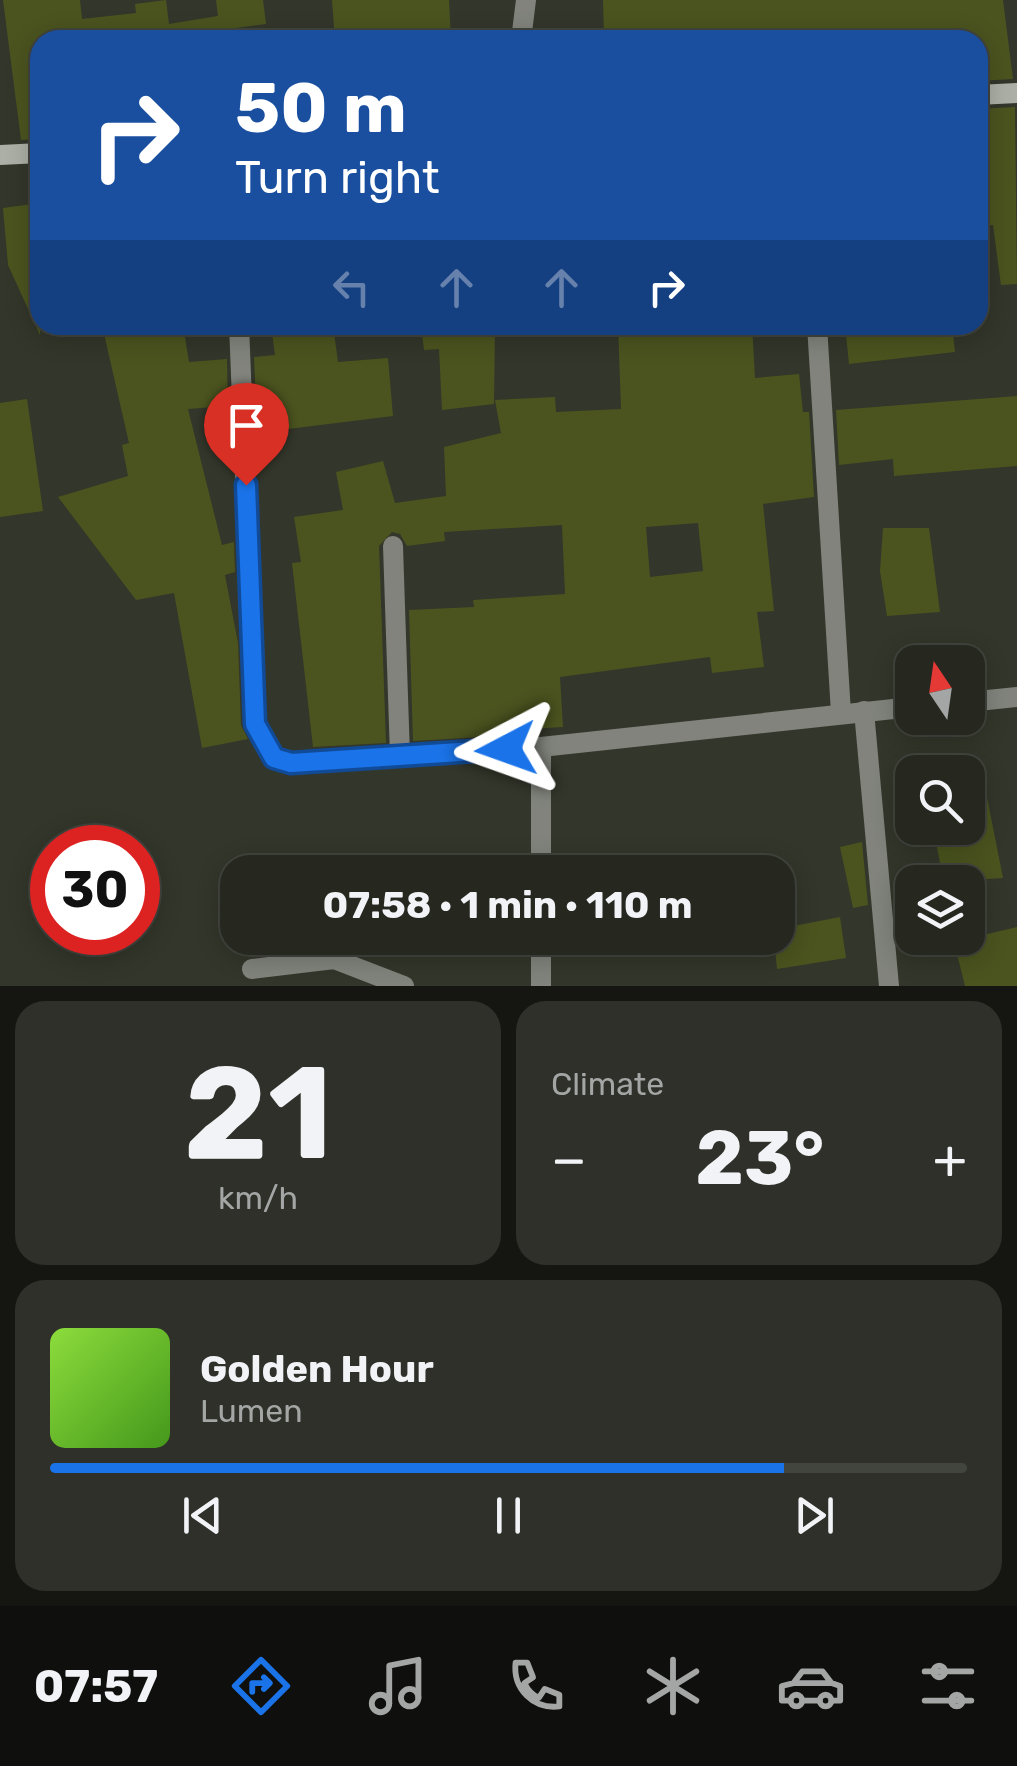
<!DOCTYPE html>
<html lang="en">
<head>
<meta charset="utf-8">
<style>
	body { margin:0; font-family:Rubik,sans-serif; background:#2e3029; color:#f1f3f6; height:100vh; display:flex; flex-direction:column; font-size:38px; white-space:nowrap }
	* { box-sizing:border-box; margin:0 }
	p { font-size:32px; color:#a4a6a5 }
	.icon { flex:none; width:55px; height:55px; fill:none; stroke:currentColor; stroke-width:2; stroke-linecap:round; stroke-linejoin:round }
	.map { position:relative; height:986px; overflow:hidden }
	.details { display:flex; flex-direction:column; gap:15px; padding:15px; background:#151612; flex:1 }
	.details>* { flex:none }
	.hud { position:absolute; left:30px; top:30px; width:958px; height:305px; border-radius:30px; box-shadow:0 5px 25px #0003,0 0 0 2px #42443e; background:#1a4fa0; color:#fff; overflow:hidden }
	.needle { width:65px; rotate:347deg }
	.fabs { position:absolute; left:895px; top:645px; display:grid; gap:20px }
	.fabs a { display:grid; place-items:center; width:90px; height:90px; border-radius:20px; background:#262820; box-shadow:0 5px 25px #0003,0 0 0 2px #42443e; font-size:50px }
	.speed { position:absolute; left:30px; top:825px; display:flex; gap:20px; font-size:50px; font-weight:700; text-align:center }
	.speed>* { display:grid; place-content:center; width:130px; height:130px; border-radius:50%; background:#262820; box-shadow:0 5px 25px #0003,0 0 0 2px #42443e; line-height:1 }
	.speed .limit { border:15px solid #d22; background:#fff; color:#111 }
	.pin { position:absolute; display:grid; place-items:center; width:85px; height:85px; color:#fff; margin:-102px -42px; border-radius:50% 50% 50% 0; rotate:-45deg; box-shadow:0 0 10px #0007 }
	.pin .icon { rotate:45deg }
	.me { position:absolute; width:110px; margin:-55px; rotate:266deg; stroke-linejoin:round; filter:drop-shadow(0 0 8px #0008) }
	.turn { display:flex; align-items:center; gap:35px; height:210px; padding:0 40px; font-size:45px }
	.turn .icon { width:130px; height:130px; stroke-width:2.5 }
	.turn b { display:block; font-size:70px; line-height:85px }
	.lanes { display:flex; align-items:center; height:95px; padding:0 40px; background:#0003; justify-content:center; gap:50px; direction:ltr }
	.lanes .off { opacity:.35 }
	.big { font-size:75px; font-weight:700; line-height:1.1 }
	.details .tile { flex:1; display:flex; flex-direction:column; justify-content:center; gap:15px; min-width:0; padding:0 35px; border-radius:30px; background:#2e3029 }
	.details .dial { align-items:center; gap:0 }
	.dial b { font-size:130px; line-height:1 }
	.song { display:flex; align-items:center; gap:30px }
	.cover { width:120px; height:120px; border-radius:15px; background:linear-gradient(135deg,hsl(90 70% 55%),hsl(100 70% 35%)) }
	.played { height:10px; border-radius:5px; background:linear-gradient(90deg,#1a73e8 80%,#42443e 80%) }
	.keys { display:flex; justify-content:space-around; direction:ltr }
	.heat { display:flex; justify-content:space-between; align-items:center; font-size:55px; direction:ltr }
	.details .tiles { flex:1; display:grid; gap:15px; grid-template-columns:1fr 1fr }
	.tile:last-child { grid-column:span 2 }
	.trip { position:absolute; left:220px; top:855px; width:575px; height:100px; border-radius:30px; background:#262820; box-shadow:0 5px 25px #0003,0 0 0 2px #42443e; font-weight:700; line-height:100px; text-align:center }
	.tab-bar { display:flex; height:160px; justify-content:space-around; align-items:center; background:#0f100d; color:#a4a6a5 }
	.tab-bar .icon { width:70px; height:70px }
	.tab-bar .on { color:#1a73e8 }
	.tab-bar b { font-size:45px; color:#f1f3f6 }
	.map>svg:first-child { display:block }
	.building { fill:#4b541f; fill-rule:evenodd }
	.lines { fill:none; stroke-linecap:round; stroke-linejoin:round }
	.street { stroke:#81837c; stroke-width:20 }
	.secondary { stroke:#acafa5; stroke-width:20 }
	.route-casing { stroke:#114b97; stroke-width:25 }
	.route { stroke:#1a73e8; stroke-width:18 }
</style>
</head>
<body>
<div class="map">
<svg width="1017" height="986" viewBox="0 0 1017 986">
	<rect width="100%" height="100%" fill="#33362a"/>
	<!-- building -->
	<g class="building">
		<path d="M3 0H80L82 19 136 13 135 4 166 0 169 24 218 16 216 0H263L266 24 236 28 238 40H40V139L21 140Z"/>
		<path d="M332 0H449L451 40H335Z"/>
		<path d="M603 0H1003L1013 79 978 81V40H740V36L664 40 663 32 604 37Z"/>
		<path d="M1015 107 1017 284 1001 285 993 225 978 227V109Z"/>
		<path d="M40 203V335L8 265 3 208Z"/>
		<path d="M102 325H183L189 362 227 359 228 406 188 409 222 545 234 542 235 572 225 575 238 643 241 725 248 739 202 748 174 593 136 600 58 497 128 476 122 445 129 443Z"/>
		<path d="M271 325H333L338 362 388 358 393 416 272 431 269 403 256 404 254 357 275 355Z"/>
		<path d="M421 325H495L494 404 442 410 439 349 424 350Z"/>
		<path d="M618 325H752L755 378 799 374 803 412H809L814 497 763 504 774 611 757 612 764 667 712 673 710 657 560 677 563 727 530 729 531 734 413 741 409 610 474 607 473 600 565 594 562 525 444 532 445 541 407 546 400 534 392 532 379 546 386 743 313 747 292 563 301 562 294 517 343 510 336 472 383 461 395 503 446 496 444 447 501 433 495 400 555 397 556 412 621 409ZM698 523 703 571 650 577 646 527Z"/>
		<path d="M845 325H952L955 352 849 364Z"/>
		<path d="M1017 396V466L894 476 893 459 839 465 836 410Z"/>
		<path d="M27 399 43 511 0 517V403Z"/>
		<path d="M883 528H929L940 612 887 616 880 571Z"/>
		<path d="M980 762 1003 878 944 882 933 828H968V763Z"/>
		<path d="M862 842 868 905 853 908 840 847Z"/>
		<path d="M840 917 846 958 777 969 774 938H778V929Z"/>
		<path d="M1017 927V986H965L954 942Z"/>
	</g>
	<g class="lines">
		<!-- street -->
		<g class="street">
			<path d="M521 40 526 0"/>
			<path d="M239 325 255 724 274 758 291 763 541 747 912 707"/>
			<path d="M817 325 841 713"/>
			<path d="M393 546 400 756"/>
			<path d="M968 702 1017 697"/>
			<path d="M864 711 889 986"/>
			<path d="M541 747V872"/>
			<path d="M541 938V986"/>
			<path d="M252 969 334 959 404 986"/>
		</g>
		<!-- secondary -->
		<g class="secondary">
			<path d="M978 95 1017 93"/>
			<path d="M0 155 40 153"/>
		</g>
	</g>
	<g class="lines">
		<!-- route casing -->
		<g class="route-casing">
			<path id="route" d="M246 485 255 724 274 758 291 763 506 749"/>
		</g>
		<!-- route -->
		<use href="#route" class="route"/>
	</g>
</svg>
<div class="fabs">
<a><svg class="needle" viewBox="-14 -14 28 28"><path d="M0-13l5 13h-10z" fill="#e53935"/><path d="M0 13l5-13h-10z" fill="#a4a6a5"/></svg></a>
<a><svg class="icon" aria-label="search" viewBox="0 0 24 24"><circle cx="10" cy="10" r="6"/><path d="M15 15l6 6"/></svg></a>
<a><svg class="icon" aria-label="layers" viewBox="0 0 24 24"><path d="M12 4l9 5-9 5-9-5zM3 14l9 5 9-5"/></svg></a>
</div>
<div class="speed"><div class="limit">30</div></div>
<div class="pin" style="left:246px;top:485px;background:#d93025"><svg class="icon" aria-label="arrive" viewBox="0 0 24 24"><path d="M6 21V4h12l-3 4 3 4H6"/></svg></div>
<svg class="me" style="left:506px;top:749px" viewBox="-20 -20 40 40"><path d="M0-17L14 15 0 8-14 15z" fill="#1a73e8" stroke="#fff" stroke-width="4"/></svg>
<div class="trip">07:58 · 1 min · 110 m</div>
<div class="hud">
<div class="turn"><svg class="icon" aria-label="right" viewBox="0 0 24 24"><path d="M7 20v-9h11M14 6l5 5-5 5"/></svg><div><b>50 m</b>Turn right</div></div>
<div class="lanes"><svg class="icon off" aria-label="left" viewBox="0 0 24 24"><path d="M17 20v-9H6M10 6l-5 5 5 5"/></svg><svg class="icon off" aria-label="ahead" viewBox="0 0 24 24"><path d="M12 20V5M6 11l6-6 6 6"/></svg><svg class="icon off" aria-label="ahead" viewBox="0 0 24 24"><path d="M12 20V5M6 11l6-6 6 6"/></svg><svg class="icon" aria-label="right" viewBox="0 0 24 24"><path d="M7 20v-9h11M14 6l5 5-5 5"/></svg></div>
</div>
</div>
<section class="details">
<div class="tiles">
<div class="tile dial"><b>21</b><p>km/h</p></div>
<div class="tile"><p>Climate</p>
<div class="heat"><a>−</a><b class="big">23°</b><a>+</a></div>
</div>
<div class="tile">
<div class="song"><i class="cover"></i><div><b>Golden Hour</b><p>Lumen</p></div></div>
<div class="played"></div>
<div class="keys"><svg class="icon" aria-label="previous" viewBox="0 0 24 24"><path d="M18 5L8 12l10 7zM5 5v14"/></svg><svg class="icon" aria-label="pause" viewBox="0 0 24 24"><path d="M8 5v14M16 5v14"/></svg><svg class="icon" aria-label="next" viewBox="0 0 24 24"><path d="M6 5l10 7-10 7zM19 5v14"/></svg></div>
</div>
</div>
</section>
<nav class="tab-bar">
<b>07:57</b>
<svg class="icon on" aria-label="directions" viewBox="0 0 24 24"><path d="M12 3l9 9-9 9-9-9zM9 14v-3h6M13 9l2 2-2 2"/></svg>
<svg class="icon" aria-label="music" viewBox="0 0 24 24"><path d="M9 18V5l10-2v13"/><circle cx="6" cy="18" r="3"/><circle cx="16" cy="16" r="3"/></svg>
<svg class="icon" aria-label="phone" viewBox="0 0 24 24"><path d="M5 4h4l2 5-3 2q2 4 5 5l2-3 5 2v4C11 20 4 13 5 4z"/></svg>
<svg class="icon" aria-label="climate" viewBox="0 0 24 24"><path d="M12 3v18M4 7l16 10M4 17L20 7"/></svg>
<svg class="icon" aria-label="car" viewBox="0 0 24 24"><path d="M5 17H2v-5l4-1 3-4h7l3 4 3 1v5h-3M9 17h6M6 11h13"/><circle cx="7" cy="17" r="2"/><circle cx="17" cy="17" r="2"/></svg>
<svg class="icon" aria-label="filters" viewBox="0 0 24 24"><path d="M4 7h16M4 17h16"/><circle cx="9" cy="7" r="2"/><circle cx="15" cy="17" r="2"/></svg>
</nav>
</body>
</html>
